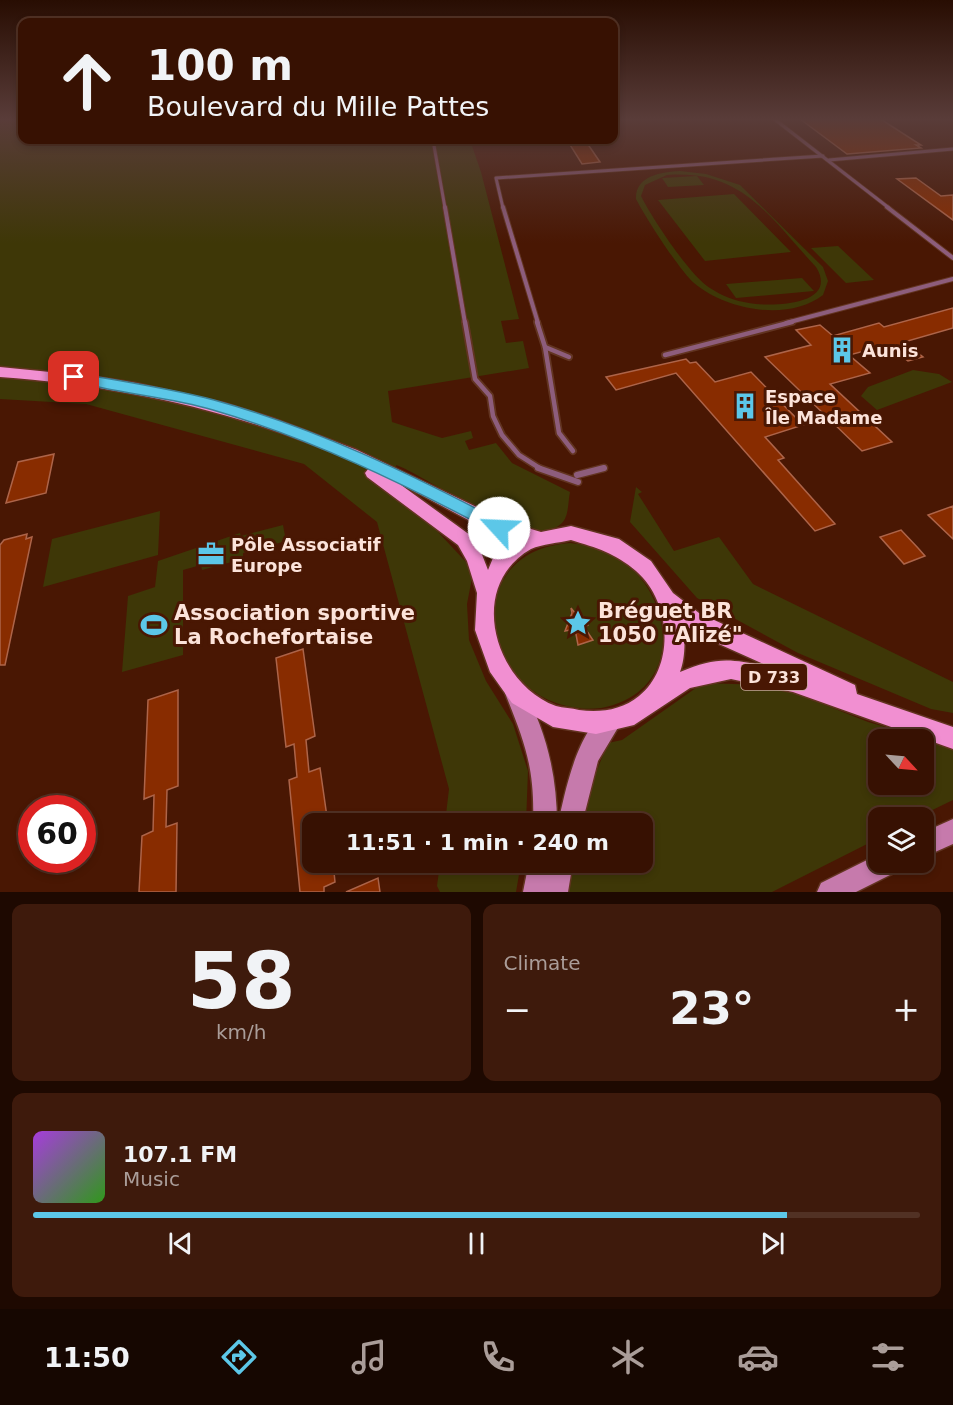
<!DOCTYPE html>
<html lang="en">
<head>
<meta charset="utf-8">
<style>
	body { margin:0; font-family:"DejaVu Sans",sans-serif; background:#3e1a0c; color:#f1f3f6; height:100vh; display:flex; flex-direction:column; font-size:22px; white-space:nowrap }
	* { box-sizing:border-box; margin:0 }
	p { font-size:20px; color:#aa9d99 }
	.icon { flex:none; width:33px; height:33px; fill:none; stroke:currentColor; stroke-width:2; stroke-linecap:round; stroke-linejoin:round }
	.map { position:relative; height:892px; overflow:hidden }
	.drawer { display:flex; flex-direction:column; gap:12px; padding:12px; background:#1e0901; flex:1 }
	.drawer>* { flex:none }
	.top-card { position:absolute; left:18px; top:18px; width:600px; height:126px; border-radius:12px; box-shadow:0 3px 9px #0003,0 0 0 2px #513124; background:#371102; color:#f1f3f6; overflow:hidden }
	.needle { width:39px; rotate:116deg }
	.fabs { position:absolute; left:868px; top:729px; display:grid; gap:12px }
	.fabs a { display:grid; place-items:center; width:66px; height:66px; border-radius:12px; background:#371102; box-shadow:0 3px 9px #0003,0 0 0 2px #513124; font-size:30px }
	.speed { position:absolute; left:18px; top:795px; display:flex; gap:12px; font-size:30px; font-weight:700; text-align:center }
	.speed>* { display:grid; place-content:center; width:78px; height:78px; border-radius:50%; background:#371102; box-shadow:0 3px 9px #0003,0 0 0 2px #513124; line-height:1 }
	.speed .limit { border:9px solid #d22; background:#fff; color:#111 }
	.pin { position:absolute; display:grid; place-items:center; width:51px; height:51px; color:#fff; margin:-26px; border-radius:12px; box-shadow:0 3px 9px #0006 }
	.me { position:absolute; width:66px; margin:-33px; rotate:295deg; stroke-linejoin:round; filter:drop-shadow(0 0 4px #0008) }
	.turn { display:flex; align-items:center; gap:21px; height:126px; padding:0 30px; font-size:27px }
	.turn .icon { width:78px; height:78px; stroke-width:2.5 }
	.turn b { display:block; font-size:42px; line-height:51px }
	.big { font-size:45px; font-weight:800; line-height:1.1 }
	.drawer .card { flex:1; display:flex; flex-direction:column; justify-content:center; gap:9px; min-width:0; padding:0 21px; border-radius:12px; background:#3e1a0c }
	.drawer .dial { align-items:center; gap:0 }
	.dial b { font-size:78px; line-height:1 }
	.song { display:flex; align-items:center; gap:18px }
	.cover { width:72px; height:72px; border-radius:9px; background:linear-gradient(135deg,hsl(280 70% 55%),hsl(110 70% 35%)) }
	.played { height:6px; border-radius:3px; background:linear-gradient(90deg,#5cc7e8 85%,#513124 85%) }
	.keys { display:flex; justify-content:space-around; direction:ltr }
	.heat { display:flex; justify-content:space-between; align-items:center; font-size:33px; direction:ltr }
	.drawer .tiles { flex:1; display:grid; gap:12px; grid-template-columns:1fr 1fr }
	.card:last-child { grid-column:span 2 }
	.trip { position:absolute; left:302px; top:813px; width:351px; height:60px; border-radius:12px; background:#371102; box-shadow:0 3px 9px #0003,0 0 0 2px #513124; font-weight:800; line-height:60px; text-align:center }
	.tab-bar { display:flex; height:96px; justify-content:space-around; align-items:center; background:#160701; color:#aa9d99 }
	.tab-bar .icon { width:42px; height:42px }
	.tab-bar .current { color:#5cc7e8 }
	.tab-bar b { font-size:27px; color:#f1f3f6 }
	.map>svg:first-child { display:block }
	.green { fill:#3e3707; fill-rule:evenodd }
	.building { fill:#882c00; stroke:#ad6449; stroke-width:1.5 }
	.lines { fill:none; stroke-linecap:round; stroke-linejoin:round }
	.lane-far3-casing { stroke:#623421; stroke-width:4.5 }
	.lane-far2-casing { stroke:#623421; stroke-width:6 }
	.lane-far1-casing { stroke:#623421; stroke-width:8 }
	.lane-casing { stroke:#623421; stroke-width:9 }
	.secondary-casing { stroke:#623421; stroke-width:3 }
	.primary-casing { stroke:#623421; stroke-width:3 }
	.lane-far3 { stroke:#8d5d7c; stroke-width:3 }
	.lane-far2 { stroke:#8d5d7c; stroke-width:4 }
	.lane-far1 { stroke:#8d5d7c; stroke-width:4.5 }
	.lane { stroke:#8d5d7c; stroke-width:6 }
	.secondary { fill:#c67aac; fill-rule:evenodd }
	.primary { fill:#f18fd1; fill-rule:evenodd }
	.route { fill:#5cc7e8; stroke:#3c8197; stroke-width:1.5 }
	.labels { text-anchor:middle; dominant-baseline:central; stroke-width:6; stroke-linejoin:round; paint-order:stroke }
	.shield { fill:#491703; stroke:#c6a69a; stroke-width:1.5 }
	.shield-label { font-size:16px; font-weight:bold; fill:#fce3da }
	.poi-label { font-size:18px; font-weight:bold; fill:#fce3da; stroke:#491703; text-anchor:start }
	.near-poi-label { font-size:21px; font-weight:bold; fill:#fce3da; stroke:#491703; text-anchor:start }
</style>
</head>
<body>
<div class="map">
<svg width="953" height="892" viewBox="0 0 953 892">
	<rect width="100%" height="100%" fill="#491703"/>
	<!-- green -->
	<g class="green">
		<path d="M0 118H22V140H470L481 172 519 319 501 321 506 343 523 341 529 368 388 391 392 422 442 438 471 431 473 438 465 441 469 450 496 443 512 463 570 492C568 501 569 516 562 523 530 555 429 476 396 465L399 490 466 562 472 578 467 604 469 640 486 681 513 724 528 771 526 823H445L449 789 377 522 304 464 86 404 0 399Z"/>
		<path d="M680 171 706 174 740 185 823 267 828 281 823 295C788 322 726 310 694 283 680 271 645 217 636 199 635 176 661 172 680 171ZM667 175C743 169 770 218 816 267 840 306 770 307 749 303 735 301 722 296 710 288 690 276 652 218 641 196L645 185Z"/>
		<path d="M697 176 704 185 668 187 662 178Z"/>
		<path d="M734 194 791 252 705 261 658 200Z"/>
		<path d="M838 246 874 280 846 283 811 248Z"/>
		<path d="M802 278 814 291 736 298 726 284Z"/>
		<path d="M913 370 939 374 952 382 877 410 861 396 868 387Z"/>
		<path d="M636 487 642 492 638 494 674 551 719 537 753 584 953 682V713L931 709 798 653 697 598 630 522Z"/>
		<path d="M160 511 158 555 43 587 52 539Z"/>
		<path d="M283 525 286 541 243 553V559L202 570 201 565 183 570V655L122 672 128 596 155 587 158 561 240 533 241 536Z"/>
		<path d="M570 543C591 545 611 551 628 565 666 597 680 664 634 695 617 706 598 711 578 708 479 697 457 551 570 543Z"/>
		<path d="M703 683 767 685 788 690 868 722 953 746V800L918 817 879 818V838L772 892H567L572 863 642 862V824L579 823 581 809 608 743 622 740ZM879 740H924V784H879Z"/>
		<path d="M440 863H521L516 892H440L437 886Z"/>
	</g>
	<!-- building -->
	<g class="building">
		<path d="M825 118H879L921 145H916L921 148 847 154 800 119Z"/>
		<path d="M567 140H585L600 162 582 164Z"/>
		<path d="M916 178 941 196 953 195V220L897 179Z"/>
		<path d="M953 308V328L904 342 923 357 908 361 887 345 849 355 870 373 830 384 892 442 862 451 765 357 811 345 796 330 820 325 833 336 879 323 884 327Z"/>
		<path d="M686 359 690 363 696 362 715 382 751 372 803 425 765 437 784 458 778 460 835 524 815 531 676 373 616 390 606 377Z"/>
		<path d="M54 454 46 493 6 503 18 462Z"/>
		<path d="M953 506V539L928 515Z"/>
		<path d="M901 530 918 548 925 556 904 564 880 537Z"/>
		<path d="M27 534 26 539 32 537 5 665H0V545L4 540Z"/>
		<path d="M571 608 575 613 581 614 588 625 584 627 593 640 578 645 575 629 565 631 572 613Z"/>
		<path d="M303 649 315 736 306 740 309 772 320 768 328 824H312V862H333L335 882 324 887V892H300L289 780 297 777 294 744 286 747 276 658Z"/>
		<path d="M178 690V786L167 790 166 827 177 823 176 892H139L142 836 153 831 154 795 144 799 148 700Z"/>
		<path d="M378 878 380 892H346Z"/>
	</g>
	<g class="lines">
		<!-- lane-far3 casing -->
		<g class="lane-far3-casing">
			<g id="lane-far3">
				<path d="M773 118 889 208"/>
				<path d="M433 140 445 208"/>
				<path d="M829 160 953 149"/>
				<path d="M503 208 496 178 823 156"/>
			</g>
		</g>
		<!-- lane-far2 casing -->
		<g class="lane-far2-casing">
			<g id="lane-far2">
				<path d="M445 207 465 323"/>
				<path d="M503 207 538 323"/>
				<path d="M887 207 953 258"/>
				<path d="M786 323 953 279"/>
			</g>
		</g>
		<!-- lane-far1 casing -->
		<g class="lane-far1-casing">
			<g id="lane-far1">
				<path d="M465 322 475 379 490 396 493 416 502 435 519 455 541 469"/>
				<path d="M537 322 545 347 559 433 573 451"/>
				<path d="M545 347 569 357"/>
				<path d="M665 355 792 322"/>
				<path d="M600 469 604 468"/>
			</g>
		</g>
		<!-- lane casing -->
		<g class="lane-casing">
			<g id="lane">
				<path d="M538 468 578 482"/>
				<path d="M577 475 604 468"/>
			</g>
		</g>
		<!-- secondary casing -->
		<g class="secondary-casing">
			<g id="secondary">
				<path d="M515 683 522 686C546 730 557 774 557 824H533C535 768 525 743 505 693L508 686Z"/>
				<path d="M611 710 619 713 622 721 598 761 582 824H558C565 792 578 724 611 710Z"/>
				<path d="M953 819V844L924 857V832Z"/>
				<path d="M879 854V862H901L898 871 856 892H817L821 883Z"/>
				<path d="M529 862H573L568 892H523Z"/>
			</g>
		</g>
		<!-- primary casing -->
		<g class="primary-casing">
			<path id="primary" d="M0 367 90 376 135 383 224 403 272 418 357 450 508 522 541 532 571 526 619 539 651 561 673 593 699 613 855 685 857 694 953 727V749L793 692 731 679 690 688 634 725 596 734 553 727 512 703 490 672 475 630 477 593 467 561 458 545 367 477 365 473 369 468C251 414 128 386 0 377ZM397 482 474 523 517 540 493 558 488 570 481 552 470 535ZM571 540C597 548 615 553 636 571 672 602 675 667 639 696 622 710 600 713 579 710 572 708 563 708 556 706 494 683 466 586 531 549 542 544 559 543 571 540ZM682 624 710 640 770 667C732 659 717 656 680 672 685 659 686 638 682 624Z"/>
		</g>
		<!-- lane-far3 -->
		<use href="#lane-far3" class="lane-far3"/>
		<!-- lane-far2 -->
		<use href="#lane-far2" class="lane-far2"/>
		<!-- lane-far1 -->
		<use href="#lane-far1" class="lane-far1"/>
		<!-- lane -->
		<use href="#lane" class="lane"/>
		<!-- secondary -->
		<use href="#secondary" class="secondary"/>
		<!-- primary -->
		<use href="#primary" class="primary"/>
	</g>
	<!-- sky -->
	<linearGradient id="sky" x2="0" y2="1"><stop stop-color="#280d02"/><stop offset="0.49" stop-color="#593c39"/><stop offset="1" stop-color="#593c39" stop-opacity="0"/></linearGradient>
	<rect width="953" height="243" fill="url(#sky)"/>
	<!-- route -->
	<path class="route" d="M74 373C121 381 168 388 214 400 316 428 411 474 504 523L507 528 499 534 494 532C404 484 312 439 213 410 166 396 117 394 70 380V374Z"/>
	<!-- icons -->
	<defs>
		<g id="building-bare" transform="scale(2.07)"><path d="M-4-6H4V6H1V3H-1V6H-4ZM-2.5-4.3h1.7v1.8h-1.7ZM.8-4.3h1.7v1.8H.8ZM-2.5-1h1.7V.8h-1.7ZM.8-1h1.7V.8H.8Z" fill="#5cc7e8" stroke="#491703" stroke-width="2.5" paint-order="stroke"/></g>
		<g id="office-bare" transform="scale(2.07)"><path d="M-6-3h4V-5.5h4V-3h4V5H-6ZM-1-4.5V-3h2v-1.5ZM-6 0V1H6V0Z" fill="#5cc7e8" stroke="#491703" stroke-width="2.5" paint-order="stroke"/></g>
		<g id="sight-bare" transform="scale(2.07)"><path d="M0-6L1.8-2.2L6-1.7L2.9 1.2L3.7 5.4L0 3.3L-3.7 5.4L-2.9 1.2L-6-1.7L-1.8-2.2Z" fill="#5cc7e8" stroke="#491703" stroke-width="2.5" paint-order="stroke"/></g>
		<g id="stadium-bare" transform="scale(2.07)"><path d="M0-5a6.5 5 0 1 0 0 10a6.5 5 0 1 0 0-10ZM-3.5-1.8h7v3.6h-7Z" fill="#5cc7e8" stroke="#491703" stroke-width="2.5" paint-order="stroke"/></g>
	</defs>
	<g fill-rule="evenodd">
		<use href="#building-bare" x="842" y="350"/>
		<use href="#building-bare" x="745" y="406"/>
		<use href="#office-bare" x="211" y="554"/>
		<use href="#sight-bare" x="578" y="623"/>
		<use href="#stadium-bare" x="154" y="625"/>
	</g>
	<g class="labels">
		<!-- shield labels -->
		<rect class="shield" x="741" y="664" width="66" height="26" rx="4.5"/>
		<g class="shield-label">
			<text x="774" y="677">D 733</text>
		</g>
		<!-- poi labels -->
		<g class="poi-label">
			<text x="862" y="350">Aunis</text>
			<text x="765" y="396">Espace<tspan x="765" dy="21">Île Madame</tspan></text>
			<text x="231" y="544">Pôle Associatif<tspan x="231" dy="21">Europe</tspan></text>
		</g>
		<!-- near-poi labels -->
		<g class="near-poi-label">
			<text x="598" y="611">Bréguet BR<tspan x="598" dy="24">1050 "Alizé"</tspan></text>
			<text x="174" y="613">Association sportive<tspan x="174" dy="24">La Rochefortaise</tspan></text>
		</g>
	</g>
</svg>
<div class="fabs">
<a><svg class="needle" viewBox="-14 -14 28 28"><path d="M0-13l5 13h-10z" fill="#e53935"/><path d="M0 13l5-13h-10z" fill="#aa9d99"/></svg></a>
<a><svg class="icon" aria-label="layers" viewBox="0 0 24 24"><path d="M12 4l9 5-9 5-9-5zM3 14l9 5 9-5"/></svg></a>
</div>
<div class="speed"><div class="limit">60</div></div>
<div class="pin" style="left:74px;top:377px;background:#d93025"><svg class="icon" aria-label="arrive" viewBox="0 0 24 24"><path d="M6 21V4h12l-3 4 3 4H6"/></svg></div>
<svg class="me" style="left:499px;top:528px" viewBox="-20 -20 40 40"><circle r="19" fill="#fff"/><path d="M0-13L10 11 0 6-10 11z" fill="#5cc7e8"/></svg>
<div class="trip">11:51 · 1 min · 240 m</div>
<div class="top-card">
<div class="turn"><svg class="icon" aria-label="ahead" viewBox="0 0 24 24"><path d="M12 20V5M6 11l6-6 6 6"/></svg><div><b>100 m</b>Boulevard du Mille Pattes</div></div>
</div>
</div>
<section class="drawer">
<div class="tiles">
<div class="card dial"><b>58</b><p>km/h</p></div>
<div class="card"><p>Climate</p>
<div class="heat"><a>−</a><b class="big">23°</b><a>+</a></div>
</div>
<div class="card">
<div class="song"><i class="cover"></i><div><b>107.1 FM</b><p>Music</p></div></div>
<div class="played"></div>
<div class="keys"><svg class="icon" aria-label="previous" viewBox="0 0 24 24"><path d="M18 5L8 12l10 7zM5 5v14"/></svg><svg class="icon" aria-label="pause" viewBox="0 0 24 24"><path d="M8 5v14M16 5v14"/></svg><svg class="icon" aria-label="next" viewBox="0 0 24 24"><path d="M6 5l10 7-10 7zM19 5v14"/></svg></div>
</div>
</div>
</section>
<nav class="tab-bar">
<b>11:50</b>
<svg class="icon current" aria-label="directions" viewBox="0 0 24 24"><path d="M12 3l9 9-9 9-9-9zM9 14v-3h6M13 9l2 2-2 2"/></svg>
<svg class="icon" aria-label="music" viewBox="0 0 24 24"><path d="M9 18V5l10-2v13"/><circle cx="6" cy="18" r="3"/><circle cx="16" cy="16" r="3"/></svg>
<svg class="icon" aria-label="phone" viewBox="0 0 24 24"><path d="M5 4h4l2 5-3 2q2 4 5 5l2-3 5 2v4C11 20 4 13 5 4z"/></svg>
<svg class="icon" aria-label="climate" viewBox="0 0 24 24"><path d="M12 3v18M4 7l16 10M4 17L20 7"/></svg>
<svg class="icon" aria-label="car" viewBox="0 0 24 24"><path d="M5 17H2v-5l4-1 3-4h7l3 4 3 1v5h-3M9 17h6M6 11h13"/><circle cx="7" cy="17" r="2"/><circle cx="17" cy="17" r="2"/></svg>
<svg class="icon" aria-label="filters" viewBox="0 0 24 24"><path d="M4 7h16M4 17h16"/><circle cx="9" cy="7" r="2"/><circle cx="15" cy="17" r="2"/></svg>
</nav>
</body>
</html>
